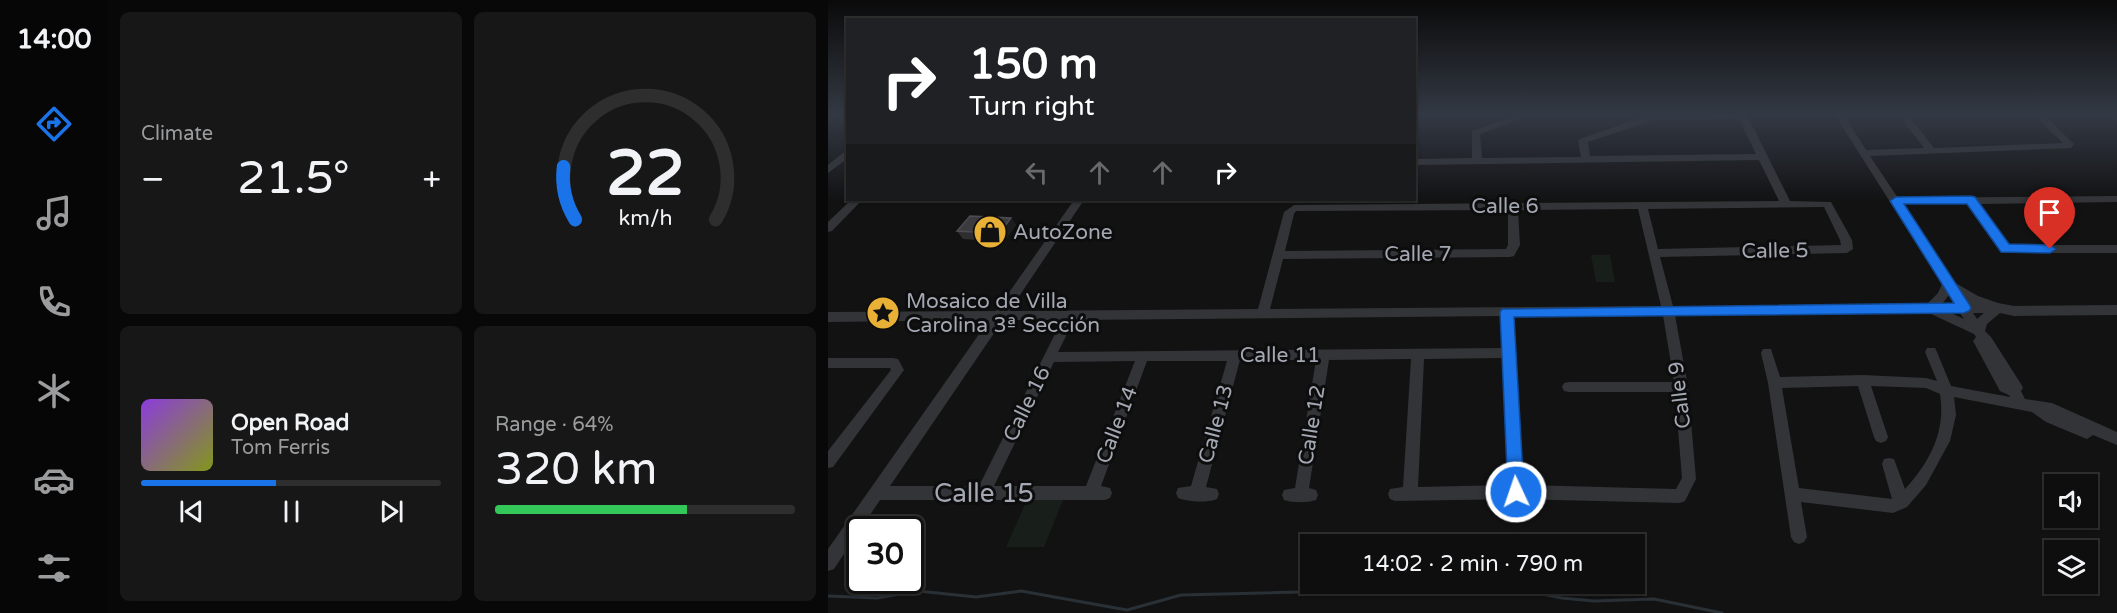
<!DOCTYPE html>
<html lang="en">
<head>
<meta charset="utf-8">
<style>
	body { margin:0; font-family:"Varela Round",sans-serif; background:#171717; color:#f1f3f6; height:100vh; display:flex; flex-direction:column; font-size:22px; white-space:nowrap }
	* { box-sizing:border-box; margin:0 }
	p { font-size:20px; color:#9b9c9e }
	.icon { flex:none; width:33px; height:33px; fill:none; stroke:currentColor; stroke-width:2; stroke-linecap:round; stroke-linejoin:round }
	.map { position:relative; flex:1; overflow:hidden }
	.panel { display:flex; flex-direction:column; gap:12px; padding:12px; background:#080808; width:720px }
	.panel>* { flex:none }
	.guide { position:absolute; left:18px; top:18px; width:570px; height:183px; border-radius:0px; box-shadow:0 2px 4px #0004,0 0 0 2px #2e2e2e; background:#202124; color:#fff; overflow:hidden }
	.tools { position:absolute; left:1216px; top:474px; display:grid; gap:12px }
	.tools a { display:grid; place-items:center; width:54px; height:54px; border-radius:0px; background:#0e0e0e; box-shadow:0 2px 4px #0004,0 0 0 2px #2e2e2e; font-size:30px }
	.speed { position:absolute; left:18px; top:516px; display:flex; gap:12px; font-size:30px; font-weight:700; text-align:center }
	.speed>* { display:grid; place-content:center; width:78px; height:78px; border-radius:50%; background:#0e0e0e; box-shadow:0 2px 4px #0004,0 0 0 2px #2e2e2e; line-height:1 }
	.speed .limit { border:3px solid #111; border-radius:9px; background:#fff; color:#111 }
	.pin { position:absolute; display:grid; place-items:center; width:51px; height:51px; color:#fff; margin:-62px -26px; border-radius:50% 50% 50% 0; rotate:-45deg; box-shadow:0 0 6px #0007 }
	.pin .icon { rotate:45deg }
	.me { position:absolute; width:66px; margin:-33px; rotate:357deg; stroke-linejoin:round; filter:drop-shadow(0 0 4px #0008) }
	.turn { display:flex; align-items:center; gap:21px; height:126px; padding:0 24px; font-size:27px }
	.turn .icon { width:78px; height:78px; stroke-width:2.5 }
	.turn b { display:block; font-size:42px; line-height:51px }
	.lanes { display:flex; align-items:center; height:57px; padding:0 24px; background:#0003; justify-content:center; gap:30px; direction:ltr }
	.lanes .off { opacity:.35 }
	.big { font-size:45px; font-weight:600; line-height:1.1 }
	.panel .tile { flex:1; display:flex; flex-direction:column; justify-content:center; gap:9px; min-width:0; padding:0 21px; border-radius:9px; background:#171717 }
	.panel .dial { align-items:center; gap:0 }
	.dial svg { height:156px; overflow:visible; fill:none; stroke:#2e2e2e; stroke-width:7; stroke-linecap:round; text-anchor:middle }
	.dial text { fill:#f1f3f6; stroke:none }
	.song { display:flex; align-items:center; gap:18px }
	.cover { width:72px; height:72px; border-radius:9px; background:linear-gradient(135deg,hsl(270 70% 55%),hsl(70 70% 35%)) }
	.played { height:6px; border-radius:3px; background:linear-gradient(90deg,#1a73e8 45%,#2e2e2e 45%) }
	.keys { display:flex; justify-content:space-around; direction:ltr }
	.heat { display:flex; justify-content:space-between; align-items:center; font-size:33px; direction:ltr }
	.charge { height:9px; border-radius:4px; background:linear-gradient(90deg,#34c759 64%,#2e2e2e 0) }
	.panel .tiles { flex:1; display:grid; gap:12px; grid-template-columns:repeat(2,1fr) }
	.trip { position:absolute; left:472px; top:534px; width:345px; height:60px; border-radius:0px; background:#0e0e0e; box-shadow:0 2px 4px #0004,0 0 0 2px #2e2e2e; font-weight:600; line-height:60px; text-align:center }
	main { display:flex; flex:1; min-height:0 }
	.tabs { display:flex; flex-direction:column; width:108px; justify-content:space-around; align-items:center; background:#060606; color:#9b9c9e }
	.tabs .icon { width:42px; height:42px }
	.tabs .selected { color:#1a73e8 }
	.tabs b { font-size:27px; color:#f1f3f6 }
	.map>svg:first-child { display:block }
	.green { fill:#181e19 }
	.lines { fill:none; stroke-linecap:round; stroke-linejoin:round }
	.stream { stroke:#293036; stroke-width:3 }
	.minor { fill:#333438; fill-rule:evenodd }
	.wall { fill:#2e2e31 }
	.shaded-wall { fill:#1d1d1f }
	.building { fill:#3b3b3f; stroke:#4b4c51; stroke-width:1.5 }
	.route { fill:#1a73e8; stroke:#114b97; stroke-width:1.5 }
	.labels { text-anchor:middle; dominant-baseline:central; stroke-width:6; stroke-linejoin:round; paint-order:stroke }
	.street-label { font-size:21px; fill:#a4a8b3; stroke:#0d0d0e }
	.poi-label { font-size:21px; fill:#a4a8b3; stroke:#0d0d0e; text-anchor:start }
	.near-street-label { font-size:26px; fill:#a4a8b3; stroke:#0d0d0e }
</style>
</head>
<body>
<main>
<nav class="tabs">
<b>14:00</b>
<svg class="icon selected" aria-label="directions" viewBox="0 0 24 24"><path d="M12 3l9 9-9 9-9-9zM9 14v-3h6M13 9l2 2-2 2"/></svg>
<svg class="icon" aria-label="music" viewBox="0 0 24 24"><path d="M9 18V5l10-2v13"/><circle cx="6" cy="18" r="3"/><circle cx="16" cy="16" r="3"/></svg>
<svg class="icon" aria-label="phone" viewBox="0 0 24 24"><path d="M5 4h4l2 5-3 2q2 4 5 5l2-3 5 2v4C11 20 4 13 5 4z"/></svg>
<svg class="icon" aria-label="climate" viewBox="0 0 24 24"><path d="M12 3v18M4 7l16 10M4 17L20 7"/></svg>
<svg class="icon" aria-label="car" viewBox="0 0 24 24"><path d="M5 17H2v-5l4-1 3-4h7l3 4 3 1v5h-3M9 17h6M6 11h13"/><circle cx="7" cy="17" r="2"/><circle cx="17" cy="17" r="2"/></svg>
<svg class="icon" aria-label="filters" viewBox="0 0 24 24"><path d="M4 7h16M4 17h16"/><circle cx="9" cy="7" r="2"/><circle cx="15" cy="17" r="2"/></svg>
</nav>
<section class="panel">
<div class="tiles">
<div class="tile"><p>Climate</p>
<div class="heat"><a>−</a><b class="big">21.5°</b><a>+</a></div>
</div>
<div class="tile dial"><svg viewBox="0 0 100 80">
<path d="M14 69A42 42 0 1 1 86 69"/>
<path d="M14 69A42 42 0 0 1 8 42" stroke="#1a73e8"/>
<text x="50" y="56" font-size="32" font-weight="700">22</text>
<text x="50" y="72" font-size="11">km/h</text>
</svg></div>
<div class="tile">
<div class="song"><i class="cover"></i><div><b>Open Road</b><p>Tom Ferris</p></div></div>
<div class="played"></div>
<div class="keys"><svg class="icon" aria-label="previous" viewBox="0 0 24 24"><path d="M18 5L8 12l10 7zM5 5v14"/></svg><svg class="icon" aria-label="pause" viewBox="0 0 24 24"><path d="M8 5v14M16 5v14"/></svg><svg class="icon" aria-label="next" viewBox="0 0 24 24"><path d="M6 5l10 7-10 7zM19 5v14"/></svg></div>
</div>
<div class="tile"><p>Range · 64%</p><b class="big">320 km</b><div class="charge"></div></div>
</div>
</section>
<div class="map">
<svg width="1289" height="613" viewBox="0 0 1289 613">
	<rect width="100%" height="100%" fill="#121213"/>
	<!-- green -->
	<g class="green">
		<path d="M763 255H782L787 282H768Z"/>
		<path d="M199 500H235L216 547H178Z"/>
	</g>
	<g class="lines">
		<!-- stream -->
		<path class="stream" d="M0 596 49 598 90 591 148 597 193 591 299 610 353 595 678 587 734 598 766 601 826 599 894 613"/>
		<!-- minor -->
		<g class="minor">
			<path d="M689 115H703L652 134 654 158 753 157 750 141 752 139 820 115H919L962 201 1003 202 1024 240 1025 249 1019 253 832 257 845 306 1099 304 1110 293 1114 284 1007 115H1016L1038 150 1096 148 1071 115H1080L1106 148 1235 143 1206 115H1216L1244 142 1246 144 1243 148 1042 156 1070 198 1289 196V202L1150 204 1180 245H1289V253H1177L1173 252 1139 204H1074L1124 281 1150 296 1170 303 1186 306 1289 305V315L1186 316 1172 313 1159 324 1157 331 1163 337 1193 384 1195 388 1193 391 1197 399 1224 403 1289 432V445L1265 435 1259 439 1254 437 1218 422 1204 412 1126 397 1128 415 1122 441 1098 485 1079 507 1065 513 973 502 979 537 976 542 971 544 966 542 963 537 940 383 933 353 935 349H943L952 377 1035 375 1098 378 1109 381 1097 352 1099 348H1107L1109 352 1123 386 1182 397 1181 395 1172 391 1145 341 1148 337 1146 334 1101 313 847 315 860 387 868 479 857 501 852 503 688 499 567 501 562 499 560 494 562 489 575 487 583 359 501 360 481 488 488 490 490 495 488 500C479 503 465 503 456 500L454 495 456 490 467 488 488 360H412L378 487 389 489 391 494 389 499C379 503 360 502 350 498L348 493 350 488 363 486 399 361H319L273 486 282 488 284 493 282 498 277 500H52L6 569 0 571V549L161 320 0 322V312L168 311 246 200H256L181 311 430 309 456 212 466 205 951 201 931 160 586 165V159L644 158V131ZM911 119 928 154 762 156 760 142 825 120ZM996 207 1012 240 1013 245 830 249 820 209ZM810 209 833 306 442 309 455 259 682 257 686 256 692 245 690 210ZM680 210V245L678 249 457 251 466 214 468 211ZM1121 295 1126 304H1114ZM1123 313H1132L1136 319ZM1145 313H1156L1149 319ZM835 315 846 382H741L736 383 734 387 736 391 741 392H847L854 478 848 489 695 485 685 316ZM673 316 674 348 230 352 246 320ZM175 320H234L151 486H62ZM675 358 680 485 590 487 596 359ZM307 361 258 486H166L226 362ZM1030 386 1046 437 1048 441 1053 443 1058 441 1060 437 1043 386 1098 388 1112 394C1118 431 1102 462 1077 489L1066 459 1061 458 1056 459 1054 464 1064 499 971 488 954 388Z"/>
			<path d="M1281 115H1289V122Z"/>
			<path d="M20 149V158L0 173V165Z"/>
			<path d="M23 200H34L4 231 0 232V222Z"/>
			<path d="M0 358H65L70 359 76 370 5 467 0 468V451L63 370 62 368H0Z"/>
		</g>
	</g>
	<!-- wall -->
	<path class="wall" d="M183 218 188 225 173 245 167 241 135 239 129 231Z"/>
	<!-- shaded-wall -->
	<path class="shaded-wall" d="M183 218 188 225 173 245 168 238Z"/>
	<!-- building -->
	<path class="building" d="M142 216 183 218 168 238 162 233 129 231Z"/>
	<!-- sky -->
	<linearGradient id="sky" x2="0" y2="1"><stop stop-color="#0a0a0a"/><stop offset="0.57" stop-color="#333944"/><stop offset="1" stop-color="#333944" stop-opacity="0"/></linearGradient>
	<rect width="1289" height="201" fill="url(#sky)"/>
	<!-- route -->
	<path class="route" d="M1143 196 1147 197 1181 244 1222 245 1228 249 1222 253 1173 252 1139 204H1076L1141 304 1143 308 1141 311 1136 313 686 317 696 492 694 497 688 500 682 497 680 492 672 312 674 309 1126 303 1062 201 1068 197Z"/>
	<!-- icons -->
	<defs>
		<g id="shop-disc" transform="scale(1.725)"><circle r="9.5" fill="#e8b035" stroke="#0d0d0e"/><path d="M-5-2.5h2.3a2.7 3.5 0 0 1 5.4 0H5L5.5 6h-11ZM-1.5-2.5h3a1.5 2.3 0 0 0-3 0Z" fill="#111"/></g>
		<g id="sight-disc" transform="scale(1.725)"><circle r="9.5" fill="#e8b035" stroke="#0d0d0e"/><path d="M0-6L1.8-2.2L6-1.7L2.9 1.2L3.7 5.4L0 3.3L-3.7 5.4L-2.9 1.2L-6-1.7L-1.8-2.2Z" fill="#111"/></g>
	</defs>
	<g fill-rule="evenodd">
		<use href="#shop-disc" x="162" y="232"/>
		<use href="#sight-disc" x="55" y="313"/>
	</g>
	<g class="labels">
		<!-- street labels -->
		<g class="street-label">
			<text x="677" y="206">Calle 6</text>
			<text transform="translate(947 251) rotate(-1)">Calle 5</text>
			<text x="590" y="254">Calle 7</text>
			<text x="452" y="355">Calle 11</text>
			<text transform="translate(852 395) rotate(-97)">Calle 9</text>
			<text transform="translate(199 404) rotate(-64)">Calle 16</text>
			<text transform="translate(388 424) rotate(-75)">Calle 13</text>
			<text transform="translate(289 425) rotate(-69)">Calle 14</text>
			<text transform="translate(484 425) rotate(-81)">Calle 12</text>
		</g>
		<!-- poi labels -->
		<g class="poi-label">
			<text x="185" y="232">AutoZone</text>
			<text x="78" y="301">Mosaico de Villa<tspan x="78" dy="24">Carolina 3ª Sección</tspan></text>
		</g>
		<!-- near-street labels -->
		<g class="near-street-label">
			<text x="156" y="493">Calle 15</text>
		</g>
	</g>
</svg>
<div class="tools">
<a><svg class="icon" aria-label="sound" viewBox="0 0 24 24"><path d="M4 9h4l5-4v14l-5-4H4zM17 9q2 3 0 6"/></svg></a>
<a><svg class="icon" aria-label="layers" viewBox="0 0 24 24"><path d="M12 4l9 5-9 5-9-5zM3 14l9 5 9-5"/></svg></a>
</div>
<div class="speed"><div class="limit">30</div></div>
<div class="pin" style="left:1222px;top:249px;background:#d93025"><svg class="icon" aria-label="arrive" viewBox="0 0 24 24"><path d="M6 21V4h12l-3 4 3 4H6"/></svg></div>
<svg class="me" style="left:688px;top:492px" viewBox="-20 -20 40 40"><circle r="17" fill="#1a73e8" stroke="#fff" stroke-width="3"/><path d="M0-11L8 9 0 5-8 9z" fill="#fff"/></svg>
<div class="trip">14:02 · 2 min · 790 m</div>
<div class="guide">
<div class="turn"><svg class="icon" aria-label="right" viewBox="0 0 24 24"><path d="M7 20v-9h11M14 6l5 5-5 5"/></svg><div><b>150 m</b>Turn right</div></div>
<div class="lanes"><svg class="icon off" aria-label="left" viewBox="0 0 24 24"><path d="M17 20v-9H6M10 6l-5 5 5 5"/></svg><svg class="icon off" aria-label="ahead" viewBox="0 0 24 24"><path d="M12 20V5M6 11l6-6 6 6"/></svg><svg class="icon off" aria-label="ahead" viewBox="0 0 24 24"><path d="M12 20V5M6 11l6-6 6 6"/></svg><svg class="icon" aria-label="right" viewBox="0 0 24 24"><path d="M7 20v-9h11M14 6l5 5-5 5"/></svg></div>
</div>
</div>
</main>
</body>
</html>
